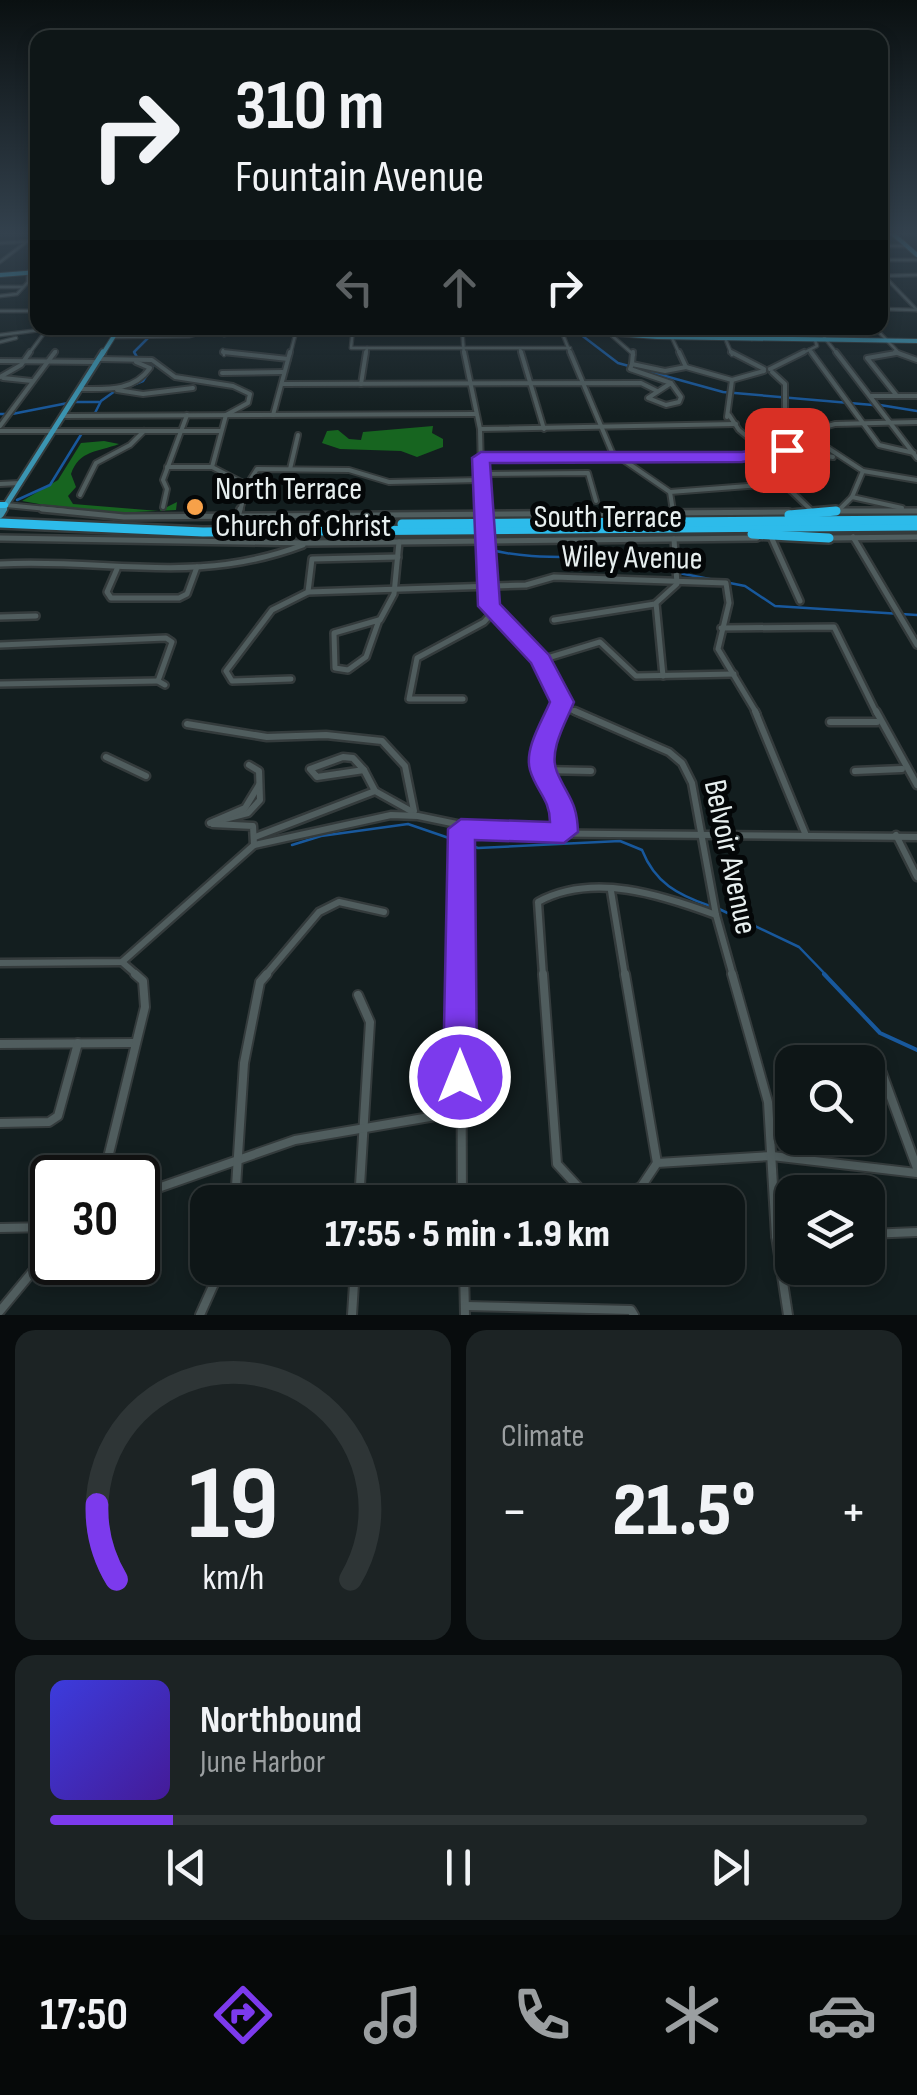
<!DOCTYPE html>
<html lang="en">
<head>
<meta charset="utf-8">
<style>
	body { margin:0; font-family:"Sofia Sans Condensed",sans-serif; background:#1c2324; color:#f1f3f6; height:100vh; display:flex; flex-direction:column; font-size:38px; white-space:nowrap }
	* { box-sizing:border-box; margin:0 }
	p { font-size:32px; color:#9b9fa1 }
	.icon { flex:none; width:55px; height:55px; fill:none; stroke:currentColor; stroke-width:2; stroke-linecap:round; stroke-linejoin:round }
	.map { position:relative; height:1315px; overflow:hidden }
	.sheet { display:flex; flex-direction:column; gap:15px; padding:15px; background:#080c0d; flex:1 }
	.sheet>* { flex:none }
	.hud { position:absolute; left:30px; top:30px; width:858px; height:305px; border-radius:20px; box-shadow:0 5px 15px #0003,0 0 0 2px #2e3536; background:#0e1617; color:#f1f3f6; overflow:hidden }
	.tools { position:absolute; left:775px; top:1045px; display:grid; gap:20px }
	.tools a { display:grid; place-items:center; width:110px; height:110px; border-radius:20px; background:#0e1617; box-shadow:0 5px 15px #0003,0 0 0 2px #2e3536; font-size:50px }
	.speed { position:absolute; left:30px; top:1155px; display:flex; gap:20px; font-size:50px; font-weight:700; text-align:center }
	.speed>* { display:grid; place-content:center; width:130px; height:130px; border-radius:50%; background:#0e1617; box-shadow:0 5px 15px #0003,0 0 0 2px #2e3536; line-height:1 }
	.speed .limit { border:5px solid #111; border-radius:15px; background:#fff; color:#111 }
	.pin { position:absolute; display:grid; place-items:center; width:85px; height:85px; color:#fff; margin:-42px; border-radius:20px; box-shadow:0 5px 15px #0006 }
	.me { position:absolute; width:110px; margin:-55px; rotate:0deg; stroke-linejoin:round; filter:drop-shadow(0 0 8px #0008) }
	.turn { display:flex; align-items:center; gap:35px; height:210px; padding:0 40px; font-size:45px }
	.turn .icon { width:130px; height:130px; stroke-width:2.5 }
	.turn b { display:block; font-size:70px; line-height:85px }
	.lanes { display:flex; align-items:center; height:95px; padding:0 40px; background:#0003; justify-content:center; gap:50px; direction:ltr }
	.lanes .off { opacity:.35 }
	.big { font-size:75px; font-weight:800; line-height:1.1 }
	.sheet .card { flex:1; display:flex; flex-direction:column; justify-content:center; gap:15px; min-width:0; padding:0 35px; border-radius:20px; background:#1c2324 }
	.sheet .dial { align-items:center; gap:0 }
	.dial svg { height:260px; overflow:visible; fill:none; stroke:#2e3536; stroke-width:7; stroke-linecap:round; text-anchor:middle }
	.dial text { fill:#f1f3f6; stroke:none }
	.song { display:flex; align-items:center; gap:30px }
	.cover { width:120px; height:120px; border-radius:15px; background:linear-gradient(135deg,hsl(240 70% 55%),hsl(260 70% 35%)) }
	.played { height:10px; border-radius:5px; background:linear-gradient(90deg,#7c3aed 15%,#2e3536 15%) }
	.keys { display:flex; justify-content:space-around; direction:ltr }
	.heat { display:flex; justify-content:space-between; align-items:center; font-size:55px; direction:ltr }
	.sheet .tiles { flex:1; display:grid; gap:15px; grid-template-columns:1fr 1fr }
	.card:last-child { grid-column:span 2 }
	.trip { position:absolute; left:190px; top:1185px; width:555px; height:100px; border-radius:20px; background:#0e1617; box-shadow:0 5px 15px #0003,0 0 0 2px #2e3536; font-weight:800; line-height:100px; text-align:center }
	.tab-bar { display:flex; height:160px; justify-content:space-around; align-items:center; background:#060909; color:#9b9fa1 }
	.tab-bar .icon { width:70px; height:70px }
	.tab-bar .active { color:#7c3aed }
	.tab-bar b { font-size:45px; color:#f1f3f6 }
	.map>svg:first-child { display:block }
	.forest { fill:#176520 }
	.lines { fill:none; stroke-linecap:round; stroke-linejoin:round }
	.stream-far1 { stroke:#18589c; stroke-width:2.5 }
	.stream { stroke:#18589c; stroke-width:4 }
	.minor-far4-casing { stroke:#343b3c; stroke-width:5 }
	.minor-far3-casing { stroke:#343b3c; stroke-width:8 }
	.minor-far2-casing { stroke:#343b3c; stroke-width:10 }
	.minor-far1-casing { stroke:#343b3c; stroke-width:11 }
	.minor-casing { stroke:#343b3c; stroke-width:12 }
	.major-far2-casing { stroke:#343b3c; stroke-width:6 }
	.major-far1-casing { stroke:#343b3c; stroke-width:9 }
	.major-casing { stroke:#343b3c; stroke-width:12 }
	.highway-far1-casing { stroke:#343b3c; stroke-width:10 }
	.highway-casing { stroke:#343b3c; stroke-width:14 }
	.minor-far4 { stroke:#505d5e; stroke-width:2.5 }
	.minor-far3 { stroke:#505d5e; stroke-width:4 }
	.minor-far2 { stroke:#505d5e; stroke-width:5 }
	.minor-far1 { stroke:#505d5e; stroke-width:6 }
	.minor { stroke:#505d5e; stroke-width:8 }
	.major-far2 { stroke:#3b95b2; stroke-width:4 }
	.major-far1 { stroke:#3b95b2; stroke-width:5 }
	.major { stroke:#3b95b2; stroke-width:8 }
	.highway-far1 { stroke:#2dbbea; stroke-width:6 }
	.highway { stroke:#2dbbea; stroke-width:9 }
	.minor-bridge-casing { stroke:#343b3c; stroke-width:10; stroke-linecap:butt }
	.minor-bridge { stroke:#505d5e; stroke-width:5 }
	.route { fill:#7c3aed; stroke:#51269a; stroke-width:2.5 }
	.poi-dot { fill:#f7a149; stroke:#040708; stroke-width:4 }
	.labels { text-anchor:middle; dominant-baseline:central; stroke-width:10; stroke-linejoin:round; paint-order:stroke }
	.poi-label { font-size:32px; fill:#e7efef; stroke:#040708; text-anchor:start }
	.street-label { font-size:32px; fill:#e7efef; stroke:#040708 }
</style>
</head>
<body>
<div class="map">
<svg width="917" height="1315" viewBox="0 0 917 1315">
	<rect width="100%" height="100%" fill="#131e1f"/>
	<!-- forest -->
	<g class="forest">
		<path d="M433 426 432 433 443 439V447L417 457 401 451 340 449 322 443 327 431 338 430 349 439 361 440 363 432Z"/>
		<path d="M104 441 119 444C98 452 79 450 71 474L76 487 68 496 73 504 159 511 177 502 176 510 96 514 22 501 58 480 81 443Z"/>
	</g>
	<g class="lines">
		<!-- stream-far1 -->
		<g class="stream-far1">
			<path d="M901 233H917"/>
			<path d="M152 334 161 328"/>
			<path d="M580 334 618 363 723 392 873 405"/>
			<path d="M137 357 134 352 149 337"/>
			<path d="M125 388 143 381 153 366 145 364"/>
			<path d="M76 402H99"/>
			<path d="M880 405 917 411"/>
			<path d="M95 413 101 401 115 391"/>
			<path d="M0 414H5"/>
			<path d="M12 414 68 403"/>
			<path d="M17 500 50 485 82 433"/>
			<path d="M488 549C549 566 613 547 673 568"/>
			<path d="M679 573 745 586 775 606 917 615"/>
			<path d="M292 845 321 836 408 824 478 848 620 841 642 850C655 883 678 895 710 906"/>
			<path d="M717 908 799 947 827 976"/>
		</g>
		<!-- stream -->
		<path class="stream" d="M824 974 880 1033 917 1050"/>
		<!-- minor-far4 casing -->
		<g class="minor-far4-casing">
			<g id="minor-far4">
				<path d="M880 234H893"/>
				<path d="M0 243 38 241"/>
				<path d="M880 246H907"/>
				<path d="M880 260H917"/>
				<path d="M0 262 25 243"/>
				<path d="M880 276 917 275"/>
				<path d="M884 276 917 310"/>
				<path d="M0 287H23"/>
				<path d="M0 296 17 294 28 282V272"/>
				<path d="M880 309 917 310"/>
				<path d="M0 311H38"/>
				<path d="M220 328 224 335 250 328"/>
				<path d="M353 328 351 348H570"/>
				<path d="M462 328 464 355"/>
				<path d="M745 328 752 339"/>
				<path d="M817 328 838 355"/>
				<path d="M875 328 901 355"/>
				<path d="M561 330 571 355"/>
				<path d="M610 334 634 355"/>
				<path d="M0 335 40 330"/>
				<path d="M114 337 189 336 219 328"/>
				<path d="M672 338 680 355"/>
				<path d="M725 338 732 355"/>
				<path d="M0 342 16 338"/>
				<path d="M520 349 522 355"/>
				<path d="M223 350 224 355"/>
				<path d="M809 350 813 355"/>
				<path d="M28 355 45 332 39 328"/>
				<path d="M53 355 56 351"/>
				<path d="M290 355 297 328"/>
				<path d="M366 355 367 348"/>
				<path d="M799 355 817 346 815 340"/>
				<path d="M886 355 896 353"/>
			</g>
		</g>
		<!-- minor-far3 casing -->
		<g class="minor-far3-casing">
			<g id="minor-far3">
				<path d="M223 352 288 359"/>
				<path d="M464 352 480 429 482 511"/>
				<path d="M521 352 544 429"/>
				<path d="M570 352 614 457"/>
				<path d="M679 352 686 367 732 380 764 371"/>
				<path d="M731 352 764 369"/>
				<path d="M811 352 879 445 914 453"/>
				<path d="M836 352 917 458"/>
				<path d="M895 352 917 360"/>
				<path d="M896 353 867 358 897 396"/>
				<path d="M99 359 152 360 175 377 233 386 250 394 248 403 226 415 212 467 247 485 240 511"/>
				<path d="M0 361 97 362"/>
				<path d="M632 364 633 352"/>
				<path d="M632 364 665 371 686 367"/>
				<path d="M632 364 630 369 671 383"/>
				<path d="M770 369 804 352"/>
				<path d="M772 372 785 384V415L803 432"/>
				<path d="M222 373 283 372"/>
				<path d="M0 377 21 365 30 352"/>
				<path d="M3 378 32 381"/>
				<path d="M671 383 681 397 679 402 666 405 648 398Z"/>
				<path d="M282 384 641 383 657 391"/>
				<path d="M361 384 366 352"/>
				<path d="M80 389C106 389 133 392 150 368L136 362"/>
				<path d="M117 390 143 394 193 388"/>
				<path d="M871 396H917"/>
				<path d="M273 415 290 352"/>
				<path d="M729 415 739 430 790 472 789 489 812 511"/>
				<path d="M63 416 476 414"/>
				<path d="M727 417 732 380"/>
				<path d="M0 426 55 352"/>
				<path d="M480 429 736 424"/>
				<path d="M0 431H220"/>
				<path d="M807 432 835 424 917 422"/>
				<path d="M808 435 863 471 852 497 838 511"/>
				<path d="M787 449 833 457"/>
				<path d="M481 458 757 456 787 449 803 434"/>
				<path d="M622 459 670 492 673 511"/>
				<path d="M167 467H212"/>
				<path d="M290 469 298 435"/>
				<path d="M863 471 917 480"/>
				<path d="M481 474 588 473 596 501"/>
				<path d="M0 484 20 483"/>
				<path d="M247 485 257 469 349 470 389 482 480 480"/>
				<path d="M670 492 786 483"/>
				<path d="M80 495 96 463 130 445 144 431"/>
				<path d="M852 497 902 508"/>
				<path d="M6 505 67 511"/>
				<path d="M163 507 167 489 163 480 187 415"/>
				<path d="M835 511H917"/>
			</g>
		</g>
		<!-- minor-far2 casing -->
		<g class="minor-far2-casing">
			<g id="minor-far2">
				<path d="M42 509 124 517 789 512"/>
				<path d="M482 509V514"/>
				<path d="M835 511H917"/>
				<path d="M238 517 240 509"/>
				<path d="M853 537 917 645"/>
				<path d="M0 538 308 543 757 538"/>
				<path d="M483 538 489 606 541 660 567 708 581 714"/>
				<path d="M828 538 917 537"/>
				<path d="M772 539 800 601"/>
				<path d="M0 564C109 558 194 586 303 545"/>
				<path d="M117 569 107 592 111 598H179L187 594 197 567"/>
				<path d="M308 592 312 559 398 557"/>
				<path d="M0 617 36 616"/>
				<path d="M379 620 366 657 348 670 335 668 334 633Z"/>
				<path d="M380 620 394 594 399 542"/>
				<path d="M554 620 655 604"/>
				<path d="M721 628 834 627 877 714"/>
				<path d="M0 645 166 638 172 642 158 681 165 685"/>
				<path d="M541 660 600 642 636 676 734 674"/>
				<path d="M663 676 656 603 677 584 674 539"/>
				<path d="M291 679 232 681 226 671 272 610 308 592 526 585 554 577 726 583 729 603 718 649 757 714"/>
				<path d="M0 684 157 681"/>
				<path d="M463 699H409L417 658 484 622 493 612"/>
				<path d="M556 714 562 701"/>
			</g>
		</g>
		<!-- minor-far1 casing -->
		<g class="minor-far1-casing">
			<g id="minor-far1">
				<path d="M557 711C527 777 560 774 564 832"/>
				<path d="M575 711 669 752 682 763 692 783 716 915 733 976"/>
				<path d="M755 711 805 833"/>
				<path d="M876 711 917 785"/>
				<path d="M830 722H877"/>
				<path d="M187 724 267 737 326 735 382 741 405 766 414 811"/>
				<path d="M106 757 146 776"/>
				<path d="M343 757 353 758 364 770 317 777 310 769Z"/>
				<path d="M542 770 591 771"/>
				<path d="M855 771 902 769"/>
				<path d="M375 791 411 811"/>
				<path d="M213 822 248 813 260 800 259 771 249 765"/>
				<path d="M210 823 245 808 259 785"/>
				<path d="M213 824 253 826 254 845"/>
				<path d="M461 829V976"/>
				<path d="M896 835 917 877"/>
				<path d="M255 837 375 791 364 770"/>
				<path d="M611 891 625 976"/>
				<path d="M122 962 138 976"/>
				<path d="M0 963 122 962 254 845 391 815 418 816 500 833 917 837"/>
				<path d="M265 976 319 912 339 902 384 912"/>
				<path d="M543 976 538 902C593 872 662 895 716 915"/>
			</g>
		</g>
		<!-- minor casing -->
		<g class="minor-casing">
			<g id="minor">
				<path d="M461 974 462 1202"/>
				<path d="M543 974 557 1164 581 1190 615 1197 641 1187 657 1163 772 1156 917 1173"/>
				<path d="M625 974 657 1163"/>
				<path d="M732 974 768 1102 776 1236 788 1315"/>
				<path d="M358 995 370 1022 359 1202"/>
				<path d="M0 1044 135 1043"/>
				<path d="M878 1062 917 1168"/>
				<path d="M0 1123 49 1122 58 1116 78 1043"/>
				<path d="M103 1178 145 1007 143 981 135 974"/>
				<path d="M138 1195 295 1140 459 1112"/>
				<path d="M235 1202 244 1063 260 982 267 974"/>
				<path d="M0 1228 52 1227"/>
				<path d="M868 1234 917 1232"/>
				<path d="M776 1236H792"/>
				<path d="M464 1268 465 1315"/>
				<path d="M466 1306 631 1310 634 1315"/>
				<path d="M0 1311 52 1248"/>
				<path d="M200 1315 221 1268"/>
				<path d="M352 1315 355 1268"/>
			</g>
		</g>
		<!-- major-far2 casing -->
		<g class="major-far2-casing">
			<g id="major-far2">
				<path d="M892 233 917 255"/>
				<path d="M0 275 38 272"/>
				<path d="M533 328 657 337 917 341"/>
				<path d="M102 355 119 328"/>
			</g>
		</g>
		<!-- major-far1 casing -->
		<g class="major-far1-casing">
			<path id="major-far1" d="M2 511 103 352"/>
		</g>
		<!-- major casing -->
		<g class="major-casing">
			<path id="major" d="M0 514 3 509"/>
		</g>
		<!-- highway-far1 casing -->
		<g class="highway-far1-casing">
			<path id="highway-far1" d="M0 505H5"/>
		</g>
		<!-- highway casing -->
		<g class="highway-casing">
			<g id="highway">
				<path d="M789 515 836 511"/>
				<path d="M0 523 203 532 917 526"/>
				<path d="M402 524 917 520"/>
				<path d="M752 534 829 538"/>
			</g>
		</g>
		<!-- minor-far4 -->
		<use href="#minor-far4" class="minor-far4"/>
		<!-- minor-far3 -->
		<use href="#minor-far3" class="minor-far3"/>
		<!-- minor-far2 -->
		<use href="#minor-far2" class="minor-far2"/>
		<!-- minor-far1 -->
		<use href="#minor-far1" class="minor-far1"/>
		<!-- minor -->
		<use href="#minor" class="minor"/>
		<!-- major-far2 -->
		<use href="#major-far2" class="major-far2"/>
		<!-- major-far1 -->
		<use href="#major-far1" class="major-far1"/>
		<!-- major -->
		<use href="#major" class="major"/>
		<!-- highway-far1 -->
		<use href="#highway-far1" class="highway-far1"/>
		<!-- highway -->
		<use href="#highway" class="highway"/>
		<!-- minor-bridge casing -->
		<g class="minor-bridge-casing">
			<path id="minor-bridge" d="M482 517 483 535"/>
		</g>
		<!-- minor-bridge -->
		<use href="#minor-bridge" class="minor-bridge"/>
	</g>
	<!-- sky -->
	<linearGradient id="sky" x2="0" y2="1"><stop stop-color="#0a1011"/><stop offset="0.56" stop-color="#33414d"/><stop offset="1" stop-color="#33414d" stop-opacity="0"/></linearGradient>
	<rect width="917" height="417" fill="url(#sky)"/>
	<!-- route -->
	<path class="route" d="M787 444 795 450 793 453 742 462 490 463 500 604 549 655 574 702C566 722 548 751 557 772 568 798 577 801 578 832L564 843 475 840 477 1077 472 1088 460 1093 448 1088 443 1077 448 829 461 819 550 822C550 799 536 791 530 770 524 749 542 721 550 702L531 663 478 606 472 458 481 452H742Z"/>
	<!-- markers -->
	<circle class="poi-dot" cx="195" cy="507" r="10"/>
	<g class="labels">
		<!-- poi labels -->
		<g class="poi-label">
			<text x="215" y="489">North Terrace<tspan x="215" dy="37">Church of Christ</tspan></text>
		</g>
		<!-- street labels -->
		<g class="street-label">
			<text x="608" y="517">South Terrace</text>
			<text transform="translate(632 558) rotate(1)">Wiley Avenue</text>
			<text transform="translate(730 857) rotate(78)">Belvoir Avenue</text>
		</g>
	</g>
</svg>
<div class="tools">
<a><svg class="icon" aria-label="search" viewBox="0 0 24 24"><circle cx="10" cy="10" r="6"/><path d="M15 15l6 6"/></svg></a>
<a><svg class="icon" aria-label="layers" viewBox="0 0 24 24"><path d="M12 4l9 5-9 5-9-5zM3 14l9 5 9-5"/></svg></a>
</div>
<div class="speed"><div class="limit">30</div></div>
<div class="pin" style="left:787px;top:450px;background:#d93025"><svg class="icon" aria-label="arrive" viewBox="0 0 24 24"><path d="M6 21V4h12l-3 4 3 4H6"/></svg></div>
<svg class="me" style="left:460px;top:1077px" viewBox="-20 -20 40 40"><circle r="17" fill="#7c3aed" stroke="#fff" stroke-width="3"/><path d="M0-11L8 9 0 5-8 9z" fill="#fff"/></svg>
<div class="trip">17:55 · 5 min · 1.9 km</div>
<div class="hud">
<div class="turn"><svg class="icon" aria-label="right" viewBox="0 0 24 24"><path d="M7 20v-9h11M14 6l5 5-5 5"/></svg><div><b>310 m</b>Fountain Avenue</div></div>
<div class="lanes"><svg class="icon off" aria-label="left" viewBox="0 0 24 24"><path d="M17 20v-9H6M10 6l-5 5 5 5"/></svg><svg class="icon off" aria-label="ahead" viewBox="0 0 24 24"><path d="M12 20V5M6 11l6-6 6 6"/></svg><svg class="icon" aria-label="right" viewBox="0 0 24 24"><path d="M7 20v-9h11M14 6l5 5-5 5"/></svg></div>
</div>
</div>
<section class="sheet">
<div class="tiles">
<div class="card dial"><svg viewBox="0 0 100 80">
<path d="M14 69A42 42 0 1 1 86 69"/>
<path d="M14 69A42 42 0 0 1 8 46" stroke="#7c3aed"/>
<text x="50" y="56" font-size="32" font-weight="700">19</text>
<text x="50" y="72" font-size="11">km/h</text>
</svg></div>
<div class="card"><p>Climate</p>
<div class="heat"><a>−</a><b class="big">21.5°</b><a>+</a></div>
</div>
<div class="card">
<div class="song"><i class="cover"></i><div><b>Northbound</b><p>June Harbor</p></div></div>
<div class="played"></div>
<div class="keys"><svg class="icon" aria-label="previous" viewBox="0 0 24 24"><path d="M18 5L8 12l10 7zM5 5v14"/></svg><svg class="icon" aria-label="pause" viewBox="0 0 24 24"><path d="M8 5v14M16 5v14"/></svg><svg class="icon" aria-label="next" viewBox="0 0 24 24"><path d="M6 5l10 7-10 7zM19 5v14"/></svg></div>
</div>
</div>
</section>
<nav class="tab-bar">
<b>17:50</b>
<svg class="icon active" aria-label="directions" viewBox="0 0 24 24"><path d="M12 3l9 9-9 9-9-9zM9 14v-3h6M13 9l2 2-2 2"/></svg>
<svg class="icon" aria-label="music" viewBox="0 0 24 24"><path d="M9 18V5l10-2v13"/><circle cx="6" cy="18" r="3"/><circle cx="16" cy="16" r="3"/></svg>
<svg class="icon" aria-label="phone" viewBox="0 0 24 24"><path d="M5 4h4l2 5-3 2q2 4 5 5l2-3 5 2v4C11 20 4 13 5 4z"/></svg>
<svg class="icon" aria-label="climate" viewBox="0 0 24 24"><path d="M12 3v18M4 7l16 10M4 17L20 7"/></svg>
<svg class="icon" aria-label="car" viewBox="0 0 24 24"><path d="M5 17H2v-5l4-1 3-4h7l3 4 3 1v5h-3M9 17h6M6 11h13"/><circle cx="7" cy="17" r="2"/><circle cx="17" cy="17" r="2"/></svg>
</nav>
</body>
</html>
